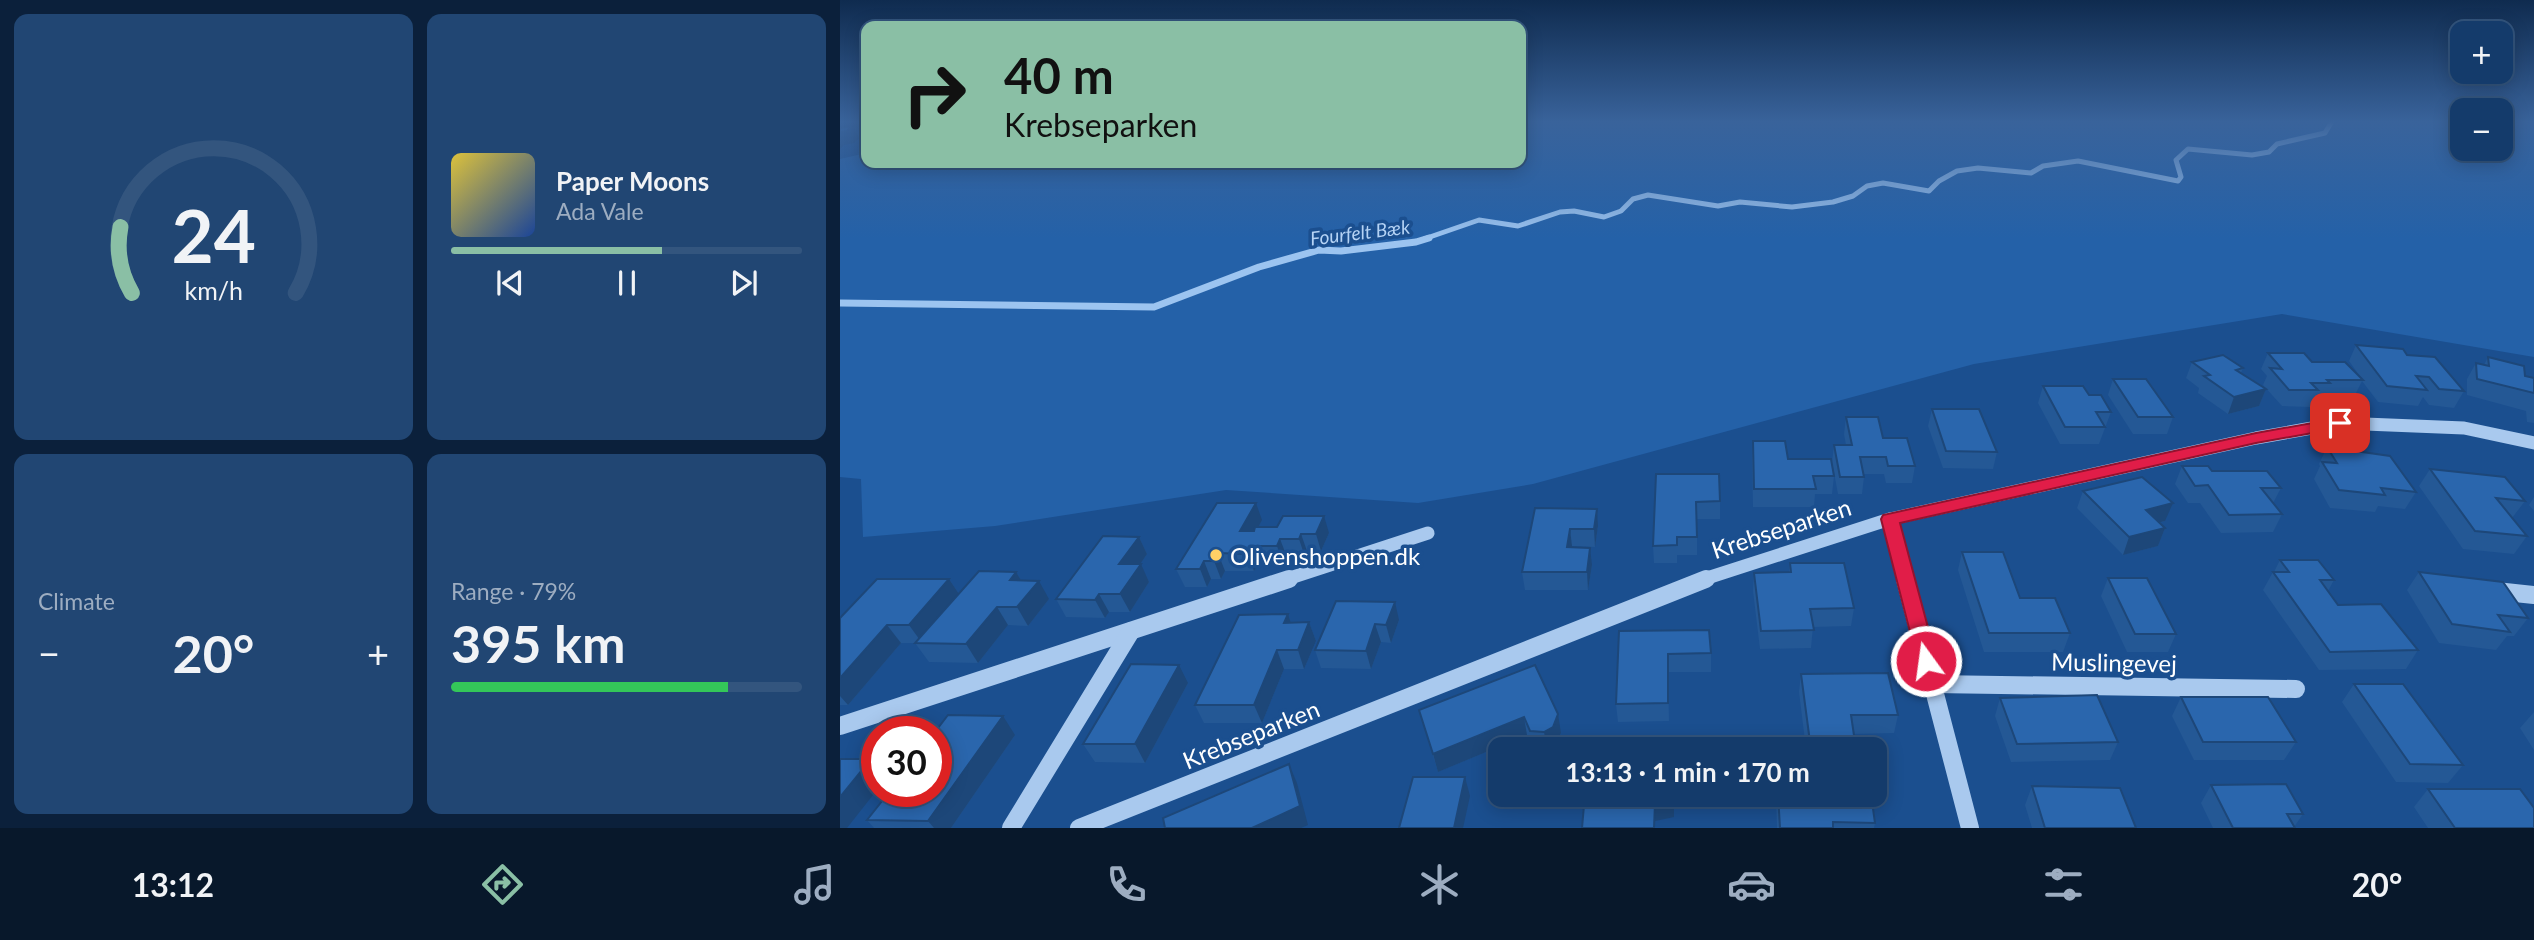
<!DOCTYPE html>
<html lang="en">
<head>
<meta charset="utf-8">
<style>
	body { margin:0; font-family:Lato,sans-serif; background:#214673; color:#f1f3f6; height:100vh; display:flex; flex-direction:column; font-size:26px; white-space:nowrap }
	* { box-sizing:border-box; margin:0 }
	p { font-size:23px; color:#9dadc1 }
	.icon { flex:none; width:38px; height:38px; fill:none; stroke:currentColor; stroke-width:2; stroke-linecap:round; stroke-linejoin:round }
	.map { position:relative; flex:1; overflow:hidden }
	.side { display:flex; flex-direction:column; gap:14px; padding:14px; background:#0b203b; width:840px }
	.side>* { flex:none }
	.hud { position:absolute; left:21px; top:21px; width:665px; height:147px; border-radius:14px; box-shadow:0 4px 18px #0003,0 0 0 2px #33557e; background:#8abfa5; color:#111; overflow:hidden }
	.buttons { position:absolute; left:1610px; top:21px; display:grid; gap:14px }
	.buttons a { display:grid; place-items:center; width:63px; height:63px; border-radius:14px; background:#143b6b; box-shadow:0 4px 18px #0003,0 0 0 2px #33557e; font-size:35px }
	.speed { position:absolute; left:21px; top:716px; display:flex; gap:14px; font-size:35px; font-weight:700; text-align:center }
	.speed>* { display:grid; place-content:center; width:91px; height:91px; border-radius:50%; background:#143b6b; box-shadow:0 4px 18px #0003,0 0 0 2px #33557e; line-height:1 }
	.speed .limit { border:10px solid #d22; background:#fff; color:#111 }
	.pin { position:absolute; display:grid; place-items:center; width:60px; height:60px; color:#fff; margin:-30px; border-radius:14px; box-shadow:0 4px 10px #0006 }
	.me { position:absolute; width:77px; margin:-38px; rotate:346deg; stroke-linejoin:round; filter:drop-shadow(0 0 5px #0008) }
	.turn { display:flex; align-items:center; gap:24px; height:147px; padding:0 28px; font-size:32px }
	.turn .icon { width:91px; height:91px; stroke-width:2.5 }
	.turn b { display:block; font-size:49px; line-height:60px }
	.big { font-size:52px; font-weight:700; line-height:1.1 }
	.side .card { flex:1; display:flex; flex-direction:column; justify-content:center; gap:10px; min-width:0; padding:0 24px; border-radius:14px; background:#214673 }
	.side .dial { align-items:center; gap:0 }
	.dial svg { height:182px; overflow:visible; fill:none; stroke:#33557e; stroke-width:7; stroke-linecap:round; text-anchor:middle }
	.dial text { fill:#f1f3f6; stroke:none }
	.song { display:flex; align-items:center; gap:21px }
	.cover { width:84px; height:84px; border-radius:10px; background:linear-gradient(135deg,hsl(50 70% 55%),hsl(220 70% 35%)) }
	.played { height:7px; border-radius:4px; background:linear-gradient(90deg,#8abfa5 60%,#33557e 60%) }
	.keys { display:flex; justify-content:space-around; direction:ltr }
	.heat { display:flex; justify-content:space-between; align-items:center; font-size:38px; direction:ltr }
	.charge { height:10px; border-radius:5px; background:linear-gradient(90deg,#34c759 79%,#33557e 0) }
	.side .tiles { flex:1; display:grid; gap:14px; grid-template-columns:repeat(2,1fr) }
	.trip { position:absolute; left:648px; top:737px; width:399px; height:70px; border-radius:14px; background:#143b6b; box-shadow:0 4px 18px #0003,0 0 0 2px #33557e; font-weight:700; line-height:70px; text-align:center }
	.menu { display:flex; height:112px; justify-content:space-around; align-items:center; background:#08182b; color:#9dadc1 }
	.menu .icon { width:49px; height:49px }
	.menu .selected { color:#8abfa5 }
	.menu b { font-size:32px; color:#f1f3f6 }
	main { display:flex; flex:1; min-height:0 }
	.map>svg:first-child { display:block }
	.green { fill:#2461a8 }
	.lines { fill:none; stroke-linecap:round; stroke-linejoin:round }
	.stream-far1 { stroke:#9cc4f0; stroke-width:5 }
	.stream { stroke:#9cc4f0; stroke-width:7 }
	.minor-far1 { stroke:#a9c9ee; stroke-width:13 }
	.minor { stroke:#a9c9ee; stroke-width:18 }
	.wall { fill:#245895 }
	.shaded-wall { fill:#1d4779 }
	.building { fill:#2a66ad; stroke:#1d4779; stroke-width:2 }
	.route { fill:#e11d48; stroke:#92132f; stroke-width:2 }
	.poi-dot { fill:#ffd166; stroke:#1b4f8f; stroke-width:2.5 }
	.labels { text-anchor:middle; dominant-baseline:central; stroke-width:7; stroke-linejoin:round; paint-order:stroke }
	.far-water-label { font-size:19px; font-style:italic; fill:#b5d3f5; stroke:#1b4f8f }
	.near-street-label { font-size:24px; fill:#fff; stroke:#1b4f8f }
	.near-poi-label { font-size:24px; fill:#fff; stroke:#1b4f8f; text-anchor:start }
</style>
</head>
<body>
<main>
<section class="side">
<div class="tiles">
<div class="card dial"><svg viewBox="0 0 100 80">
<path d="M14 69A42 42 0 1 1 86 69"/>
<path d="M14 69A42 42 0 0 1 9 40" stroke="#8abfa5"/>
<text x="50" y="56" font-size="32" font-weight="700">24</text>
<text x="50" y="72" font-size="11">km/h</text>
</svg></div>
<div class="card">
<div class="song"><i class="cover"></i><div><b>Paper Moons</b><p>Ada Vale</p></div></div>
<div class="played"></div>
<div class="keys"><svg class="icon" aria-label="previous" viewBox="0 0 24 24"><path d="M18 5L8 12l10 7zM5 5v14"/></svg><svg class="icon" aria-label="pause" viewBox="0 0 24 24"><path d="M8 5v14M16 5v14"/></svg><svg class="icon" aria-label="next" viewBox="0 0 24 24"><path d="M6 5l10 7-10 7zM19 5v14"/></svg></div>
</div>
<div class="card"><p>Climate</p>
<div class="heat"><a>−</a><b class="big">20°</b><a>+</a></div>
</div>
<div class="card"><p>Range · 79%</p><b class="big">395 km</b><div class="charge"></div></div>
</div>
</section>
<div class="map">
<svg width="1694" height="828" viewBox="0 0 1694 828">
	<rect width="100%" height="100%" fill="#1b4f8f"/>
	<!-- green -->
	<path class="green" d="M681 123H1622V149H1661V123H1694V357L1442 314 1134 364 693 484 578 503 386 490 155 526 23 537 21 479 0 477V159L26 153V163H681Z"/>
	<g class="lines">
		<!-- stream-far1 -->
		<path class="stream-far1" d="M584 239 639 220 678 226 720 212 734 211 764 217 781 211 793 199 808 195 878 206 900 202 952 207 993 202 1013 196 1027 186 1043 183 1089 191 1099 181 1117 171 1138 168 1191 173 1203 166 1238 161 1338 181 1341 177 1336 160 1348 149 1412 155 1429 152 1437 144 1485 133 1491 123"/>
		<!-- stream -->
		<path class="stream" d="M0 303 314 307 419 267 479 250 501 251 576 242 589 238"/>
		<!-- minor-far1 -->
		<g class="minor-far1">
			<path d="M1050 519 1066 580"/>
			<path d="M444 580 588 533"/>
			<path d="M861 580 1050 519 1416 438 1500 423 1624 428 1694 443"/>
		</g>
		<!-- minor -->
		<g class="minor">
			<path d="M1065 579 1130 828"/>
			<path d="M1656 591 1694 595"/>
			<path d="M1093 684 1456 689"/>
			<path d="M0 726 449 579"/>
			<path d="M171 828 291 631"/>
			<path d="M239 828 866 579"/>
		</g>
	</g>
	<!-- wall -->
	<g class="wall">
		<path d="M1516 345 1567 355 1624 391 1614 408 1589 405 1583 397 1578 406 1538 402 1522 381 1514 397 1483 396 1482 399H1473L1470 407 1442 406 1423 385 1427 376 1421 369 1428 353 1472 362 1522 379 1509 361Z"/>
		<path d="M1648 357 1685 376 1694 378V423L1687 422 1686 411 1627 395V379L1636 363 1644 365Z"/>
		<path d="M1352 362 1403 368 1401 373 1426 389 1419 406 1388 414 1358 393 1359 388 1346 378Z"/>
		<path d="M1273 379 1333 417 1327 434H1293L1268 395Z"/>
		<path d="M1203 386 1249 395 1271 412 1259 444H1220L1198 403Z"/>
		<path d="M1092 409 1157 452 1153 469 1103 468 1088 426Z"/>
		<path d="M1006 417 1043 438 1075 466 1072 483H1046L1044 474H1024V477L1022 494H998L992 462 994 445H1006L1004 434Z"/>
		<path d="M913 441 948 459 994 476 992 494H975L974 507H913L912 458Z"/>
		<path d="M1487 447 1576 492 1565 509 1538 506 1535 512 1490 508 1474 479 1480 466 1479 464Z"/>
		<path d="M1342 466 1372 471 1441 488 1433 503 1442 514 1433 532 1381 533 1360 503H1348L1335 484Z"/>
		<path d="M1590 469 1685 501 1672 518 1687 536 1674 554 1623 549 1579 486Z"/>
		<path d="M816 474 880 501V519H857V555H837V563H814L813 546Z"/>
		<path d="M1243 491 1325 521 1319 523 1325 528 1318 546 1283 555 1237 508Z"/>
		<path d="M1694 497V511L1689 505Z"/>
		<path d="M695 508 758 526 755 547 732 546V547L752 565 748 590H685L682 572Z"/>
		<path d="M422 520 418 527 489 533 481 551H467L465 557H447L443 564H418L414 571H385L381 579H371L367 587H345L336 569Z"/>
		<path d="M299 537 307 554 300 564 309 582 290 612H269L265 618 226 617 216 599Z"/>
		<path d="M1122 552 1180 598 1230 633 1223 652H1144L1118 570Z"/>
		<path d="M1440 560 1494 580 1488 591 1498 605 1578 650 1566 669 1479 670 1423 590 1433 572H1434Z"/>
		<path d="M950 563 1014 608 1011 626 973 627 971 648 920 649 913 591 914 573 949 572Z"/>
		<path d="M176 572 181 580 209 599 188 626 168 625 138 663 89 662 75 643H61L8 705H0V618L109 579 119 594Z"/>
		<path d="M1579 572 1688 618 1674 636H1667L1656 650 1599 643 1567 590Z"/>
		<path d="M1268 578 1336 634 1328 652H1287L1261 596Z"/>
		<path d="M496 601 559 620 551 643 541 642 531 669 481 668 475 650Z"/>
		<path d="M448 614 451 623 469 622 476 641 464 669H444L422 723H364L355 705Z"/>
		<path d="M779 631 871 653V672H828L829 721 778 722 776 704Z"/>
		<path d="M695 665 721 733 715 745 709 749H693L687 735 598 772 579 710Z"/>
		<path d="M961 674 1058 715 1054 733 1014 734 1015 742 1014 749H966L959 692Z"/>
		<path d="M348 683 305 763 255 762 243 744Z"/>
		<path d="M1514 684 1623 765 1608 783 1556 782 1502 702Z"/>
		<path d="M1341 697 1456 742 1444 760H1354L1332 716Z"/>
		<path d="M1160 698 1278 742 1270 760 1171 762 1155 716Z"/>
		<path d="M1694 712V750L1680 728Z"/>
		<path d="M175 735 111 828H34L27 820Z"/>
		<path d="M1371 785 1463 814 1454 827 1455 828H1373L1361 803Z"/>
		<path d="M1192 786 1296 828H1192L1185 805Z"/>
		<path d="M1588 789 1694 828H1588L1574 807Z"/>
		<path d="M936 794H1031L1035 823 1034 828H937Z"/>
	</g>
	<!-- shaded-wall -->
	<g class="shaded-wall">
		<path d="M0 123H18L14 128 19 138 14 143 4 145 0 149Z"/>
		<path d="M22 130H26V139Z"/>
		<path d="M1426 389 1419 406 1388 414 1394 397Z"/>
		<path d="M416 503 422 520 407 549 400 531Z"/>
		<path d="M1333 503 1325 521 1299 527 1306 510Z"/>
		<path d="M757 509 758 526 755 547 754 529Z"/>
		<path d="M484 516 489 533 481 551 476 534Z"/>
		<path d="M1325 528 1318 546 1283 555 1289 537Z"/>
		<path d="M730 529 732 546 729 565 727 547Z"/>
		<path d="M461 534 467 551 465 557 459 539Z"/>
		<path d="M299 537 307 554 288 582 279 564Z"/>
		<path d="M440 539 447 557 443 564 437 546Z"/>
		<path d="M412 546 418 564 414 571 407 554Z"/>
		<path d="M750 548 752 565 748 590 747 572Z"/>
		<path d="M378 553 385 571 381 579 374 561Z"/>
		<path d="M364 561 371 579 367 587 360 569Z"/>
		<path d="M301 564 309 582 290 612 280 594Z"/>
		<path d="M176 572 187 590 170 580Z"/>
		<path d="M109 579 121 597 82 643 69 625Z"/>
		<path d="M199 581 209 599 188 626 177 607Z"/>
		<path d="M259 594 269 612 265 618 255 600Z"/>
		<path d="M555 602 559 620 551 643 546 625Z"/>
		<path d="M157 607 168 625 138 663 126 644Z"/>
		<path d="M448 614 454 632 444 623Z"/>
		<path d="M469 622 476 641 464 669 458 650Z"/>
		<path d="M535 624 541 642 531 669 526 651Z"/>
		<path d="M47 625 61 643 8 705 0 696V678Z"/>
		<path d="M437 650 444 669 422 723 414 705Z"/>
		<path d="M339 665 348 683 305 763 295 744Z"/>
		<path d="M718 714 721 733 715 745 709 749H707L704 732Z"/>
		<path d="M163 716 175 735 111 828H94L88 821Z"/>
		<path d="M684 717 687 735 598 772 593 754Z"/>
		<path d="M31 759 37 766V790L7 828H0V797Z"/>
		<path d="M449 764 457 783 468 825 461 828H412Z"/>
		<path d="M625 777 630 796 623 828H614Z"/>
		<path d="M834 794V817L815 821V828H814L815 803Z"/>
	</g>
	<!-- building -->
	<g class="building">
		<path d="M12 126 7 131 0 132V128Z"/>
		<path d="M1516 345 1563 349 1567 355 1595 357 1624 391 1599 389 1589 377 1576 376 1587 390 1547 386Z"/>
		<path d="M1428 353H1464L1472 362H1505L1523 380H1487L1490 383H1471L1478 390H1449L1430 368 1442 369Z"/>
		<path d="M1383 355 1403 368 1396 370 1426 389 1394 397 1364 376 1370 375 1352 362Z"/>
		<path d="M1648 357 1684 366 1685 376 1694 378V393L1637 379 1636 363 1649 366Z"/>
		<path d="M1273 379H1306L1333 417H1298Z"/>
		<path d="M1203 386H1243L1249 395H1261L1271 412H1256L1265 427H1225Z"/>
		<path d="M1092 409H1139L1157 452 1106 451Z"/>
		<path d="M1006 417H1038L1043 438H1067L1075 466H1048L1046 457H1020L1024 477H1000L994 445H1012Z"/>
		<path d="M913 441H945L948 459H991L994 476H973L976 489H914Z"/>
		<path d="M1487 447 1550 456 1576 492 1541 488 1545 495 1499 490 1482 462 1497 463Z"/>
		<path d="M1342 466H1368L1372 471H1427L1441 488H1421L1442 514 1389 515 1368 485 1355 486Z"/>
		<path d="M1590 469 1665 477 1685 501 1656 498 1687 536 1635 531Z"/>
		<path d="M816 474H879L880 501 856 502 857 537H837V545L813 546Z"/>
		<path d="M1302 477 1333 503 1306 510 1325 528 1289 537 1243 491Z"/>
		<path d="M377 503H416L400 531H414L415 527H437L443 516H484L476 534H461L459 539H440L437 546H412L407 554 378 553 374 561H364L360 569H336Z"/>
		<path d="M695 508 757 509 754 529H730L727 547 750 548 747 572H682Z"/>
		<path d="M263 536 299 537 279 564H301L280 594H259L255 600 216 599Z"/>
		<path d="M1122 552H1163L1180 598H1215L1230 633H1149Z"/>
		<path d="M1440 560H1478L1494 580H1480L1498 605 1541 604 1578 650 1490 652 1433 572H1449Z"/>
		<path d="M950 563H1004L1014 608 970 609 974 630 921 631 914 573 951 572Z"/>
		<path d="M139 571 176 572 170 580 199 581 177 607H157L126 644 75 643Z"/>
		<path d="M1579 572 1663 582 1688 618 1658 615 1670 632 1612 624Z"/>
		<path d="M1268 578H1307L1336 634H1295Z"/>
		<path d="M37 579H109L69 625H47L0 678V618Z"/>
		<path d="M496 601 555 602 546 625 535 624 526 651 475 650Z"/>
		<path d="M448 614 444 623 469 622 458 650H437L414 705H355L399 615Z"/>
		<path d="M869 630 871 653 828 654V703L776 704 779 631Z"/>
		<path d="M291 664 339 665 295 744H243Z"/>
		<path d="M695 665 718 714 713 727 704 732 690 731 684 717 593 754 579 710Z"/>
		<path d="M1048 673 1058 715H1011L1015 742H970L961 674Z"/>
		<path d="M1514 684H1563L1623 765 1570 764Z"/>
		<path d="M1257 695 1278 742 1177 744 1160 698Z"/>
		<path d="M1341 697H1428L1456 742H1363Z"/>
		<path d="M108 715 163 716 88 821 27 820 50 791H96V732H95Z"/>
		<path d="M0 759H31L0 797Z"/>
		<path d="M449 764 460 806 412 828H325L323 818Z"/>
		<path d="M573 777H625L614 828H559Z"/>
		<path d="M1446 784 1463 814H1447L1455 828H1393L1371 785Z"/>
		<path d="M1192 786 1280 788 1296 828H1205Z"/>
		<path d="M1588 789H1680L1694 808V828H1615Z"/>
		<path d="M745 794H834V799L815 803 814 828H742Z"/>
		<path d="M938 794H1031L1035 823 993 822V828H940Z"/>
	</g>
	<!-- sky -->
	<linearGradient id="sky" x2="0" y2="1"><stop stop-color="#0f2b4f"/><stop offset="0.51" stop-color="#39639b"/><stop offset="1" stop-color="#39639b" stop-opacity="0"/></linearGradient>
	<rect width="1694" height="239" fill="url(#sky)"/>
	<!-- route -->
	<path class="route" d="M1500 418 1509 423 1506 427 1416 443 1060 523 1097 661 1094 667 1086 669 1079 667 1041 519 1043 515 1416 433Z"/>
	<!-- markers -->
	<circle class="poi-dot" cx="376" cy="555" r="7"/>
	<g class="labels">
		<!-- far-water labels -->
		<g class="far-water-label">
			<text transform="translate(520 232) rotate(-7)">Fourfelt Bæk</text>
		</g>
		<!-- near-street labels -->
		<g class="near-street-label">
			<text transform="translate(941 528) rotate(-18)">Krebseparken</text>
			<text transform="translate(1274 662) rotate(1)">Muslingevej</text>
			<text transform="translate(411 734) rotate(-22)">Krebseparken</text>
		</g>
		<!-- near-poi labels -->
		<g class="near-poi-label">
			<text x="390" y="555">Olivenshoppen.dk</text>
		</g>
	</g>
</svg>
<div class="buttons">
<a>+</a>
<a>−</a>
</div>
<div class="speed"><div class="limit">30</div></div>
<div class="pin" style="left:1500px;top:423px;background:#d93025"><svg class="icon" aria-label="arrive" viewBox="0 0 24 24"><path d="M6 21V4h12l-3 4 3 4H6"/></svg></div>
<svg class="me" style="left:1086px;top:661px" viewBox="-20 -20 40 40"><circle r="17" fill="#e11d48" stroke="#fff" stroke-width="3"/><path d="M0-11L8 9 0 5-8 9z" fill="#fff"/></svg>
<div class="trip">13:13 · 1 min · 170 m</div>
<div class="hud">
<div class="turn"><svg class="icon" aria-label="right" viewBox="0 0 24 24"><path d="M7 20v-9h11M14 6l5 5-5 5"/></svg><div><b>40 m</b>Krebseparken</div></div>
</div>
</div>
</main>
<nav class="menu">
<b>13:12</b>
<svg class="icon selected" aria-label="directions" viewBox="0 0 24 24"><path d="M12 3l9 9-9 9-9-9zM9 14v-3h6M13 9l2 2-2 2"/></svg>
<svg class="icon" aria-label="music" viewBox="0 0 24 24"><path d="M9 18V5l10-2v13"/><circle cx="6" cy="18" r="3"/><circle cx="16" cy="16" r="3"/></svg>
<svg class="icon" aria-label="phone" viewBox="0 0 24 24"><path d="M5 4h4l2 5-3 2q2 4 5 5l2-3 5 2v4C11 20 4 13 5 4z"/></svg>
<svg class="icon" aria-label="climate" viewBox="0 0 24 24"><path d="M12 3v18M4 7l16 10M4 17L20 7"/></svg>
<svg class="icon" aria-label="car" viewBox="0 0 24 24"><path d="M5 17H2v-5l4-1 3-4h7l3 4 3 1v5h-3M9 17h6M6 11h13"/><circle cx="7" cy="17" r="2"/><circle cx="17" cy="17" r="2"/></svg>
<svg class="icon" aria-label="filters" viewBox="0 0 24 24"><path d="M4 7h16M4 17h16"/><circle cx="9" cy="7" r="2"/><circle cx="15" cy="17" r="2"/></svg>
<b>20°</b>
</nav>
</body>
</html>
